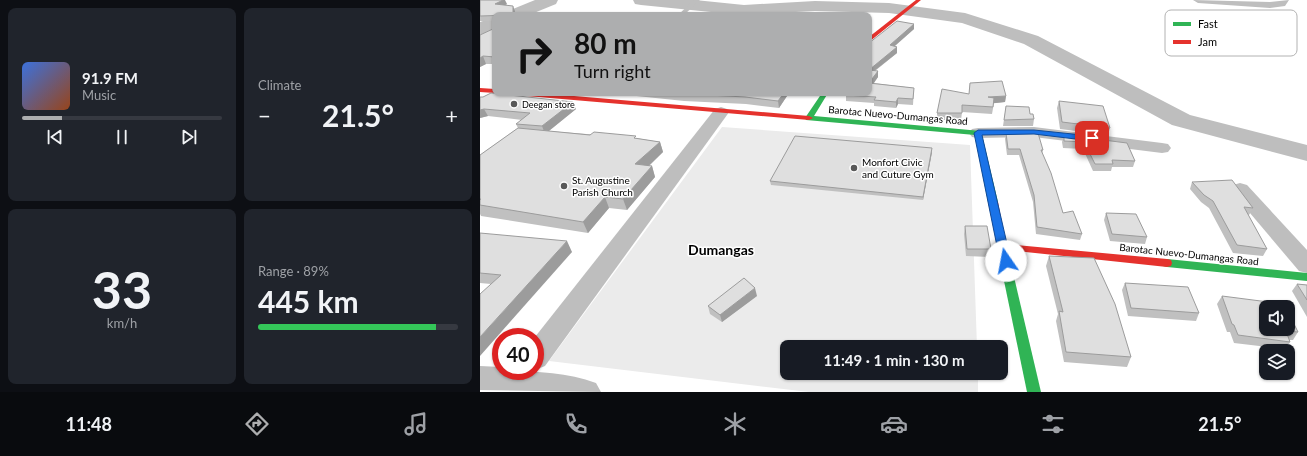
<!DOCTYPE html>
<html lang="en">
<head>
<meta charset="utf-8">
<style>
	body { margin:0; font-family:Lato,sans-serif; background:#20242c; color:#f1f3f6; height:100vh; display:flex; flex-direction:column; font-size:15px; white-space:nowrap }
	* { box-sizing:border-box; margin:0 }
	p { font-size:13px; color:#9ea1a6 }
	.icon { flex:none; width:22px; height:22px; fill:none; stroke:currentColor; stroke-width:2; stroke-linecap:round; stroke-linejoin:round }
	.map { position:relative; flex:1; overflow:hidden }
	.sheet { display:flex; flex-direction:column; gap:8px; padding:8px; background:#0d0f14; width:480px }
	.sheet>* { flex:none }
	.hud { position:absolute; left:12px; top:12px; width:380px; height:84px; border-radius:8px; box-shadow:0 1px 3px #0004; background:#adaeaf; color:#111; overflow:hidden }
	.controls { position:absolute; left:779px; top:300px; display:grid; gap:8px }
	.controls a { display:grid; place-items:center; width:36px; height:36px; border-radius:8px; background:#171b24; box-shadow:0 1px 3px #0004; font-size:20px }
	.speed { position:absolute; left:12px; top:328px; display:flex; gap:8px; font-size:20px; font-weight:700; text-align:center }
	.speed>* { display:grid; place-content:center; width:52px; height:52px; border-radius:50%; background:#171b24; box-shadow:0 1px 3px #0004; line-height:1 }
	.speed .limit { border:6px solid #d22; background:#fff; color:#111 }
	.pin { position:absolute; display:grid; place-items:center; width:34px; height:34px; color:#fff; margin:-17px; border-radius:8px; box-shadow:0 2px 6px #0006 }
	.me { position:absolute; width:44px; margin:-22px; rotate:348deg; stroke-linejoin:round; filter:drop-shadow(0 0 3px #0008) }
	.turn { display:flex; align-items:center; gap:14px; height:84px; padding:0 16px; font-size:18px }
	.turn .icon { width:52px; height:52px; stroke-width:2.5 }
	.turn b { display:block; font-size:28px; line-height:34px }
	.big { font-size:30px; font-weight:700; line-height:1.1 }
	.sheet .card { flex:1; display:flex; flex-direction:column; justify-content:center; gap:6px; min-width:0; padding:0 14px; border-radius:8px; background:#20242c }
	.sheet .dial { align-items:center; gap:0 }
	.dial b { font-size:52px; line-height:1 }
	.song { display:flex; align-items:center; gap:12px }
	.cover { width:48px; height:48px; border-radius:6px; background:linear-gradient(135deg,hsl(220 70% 55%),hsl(20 70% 35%)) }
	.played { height:4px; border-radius:2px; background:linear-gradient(90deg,#adaeaf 20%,#363941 20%) }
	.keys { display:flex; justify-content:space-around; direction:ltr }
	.heat { display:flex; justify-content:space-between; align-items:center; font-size:22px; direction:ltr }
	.charge { height:6px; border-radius:3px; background:linear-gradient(90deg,#34c759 89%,#363941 0) }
	.sheet .tiles { flex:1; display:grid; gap:8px; grid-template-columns:repeat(2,1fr) }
	.trip { position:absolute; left:300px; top:340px; width:228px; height:40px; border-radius:8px; background:#171b24; box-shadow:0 1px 3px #0004; font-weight:700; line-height:40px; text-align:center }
	.dock { display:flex; height:64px; justify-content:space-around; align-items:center; background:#090b0e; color:#9ea1a6 }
	.dock .icon { width:28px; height:28px }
	.dock .current { color:#adaeaf }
	.dock b { font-size:18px; color:#f1f3f6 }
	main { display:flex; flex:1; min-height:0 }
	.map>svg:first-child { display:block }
	.green { fill:#ebebeb }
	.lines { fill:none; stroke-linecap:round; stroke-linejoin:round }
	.river { fill:#bebebe; fill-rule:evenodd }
	.lane { fill:#bebebe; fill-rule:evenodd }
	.street { fill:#bebebe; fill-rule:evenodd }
	.fast { fill:#30b455; fill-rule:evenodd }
	.jam { fill:#e5322d; fill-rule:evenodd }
	.wall { fill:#c0c0c0 }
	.shaded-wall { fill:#9c9c9c }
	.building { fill:#dfdfdf; stroke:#9c9c9c }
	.route { fill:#1a73e8; stroke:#114b97 }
	.poi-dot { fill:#595959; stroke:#fff; stroke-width:1.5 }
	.labels { text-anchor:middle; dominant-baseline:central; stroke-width:3; stroke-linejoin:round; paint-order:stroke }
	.far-poi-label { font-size:9px; fill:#000; stroke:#fff; text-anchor:start }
	.street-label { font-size:10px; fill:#000; stroke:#fff }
	.poi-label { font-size:10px; fill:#000; stroke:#fff; text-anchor:start }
	.district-label { font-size:14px; font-weight:bold; fill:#000; stroke:#fff }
	.key { fill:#fff; stroke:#b2b2b2; stroke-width:1 }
	.key-label { font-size:11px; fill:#000 }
</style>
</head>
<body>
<main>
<section class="sheet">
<div class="tiles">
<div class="card">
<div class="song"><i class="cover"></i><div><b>91.9 FM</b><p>Music</p></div></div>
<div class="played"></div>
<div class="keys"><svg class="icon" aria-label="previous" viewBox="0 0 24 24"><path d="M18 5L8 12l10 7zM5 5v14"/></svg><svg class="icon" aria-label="pause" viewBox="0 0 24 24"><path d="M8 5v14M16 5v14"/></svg><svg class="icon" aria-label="next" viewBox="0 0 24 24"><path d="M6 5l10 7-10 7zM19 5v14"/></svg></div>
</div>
<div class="card"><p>Climate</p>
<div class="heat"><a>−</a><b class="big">21.5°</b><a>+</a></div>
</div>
<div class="card dial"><b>33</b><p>km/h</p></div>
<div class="card"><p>Range · 89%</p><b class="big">445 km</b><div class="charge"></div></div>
</div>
</section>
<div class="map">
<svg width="827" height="392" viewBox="0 0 827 392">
	<rect width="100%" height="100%" fill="#fff"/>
	<!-- green -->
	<path class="green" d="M242 127 490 145 497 347H307V373H498V392H329L69 361Z"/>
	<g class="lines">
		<!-- river -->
		<g class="river">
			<path d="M55 0H78L76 4 49 15H25L28 11Z"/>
			<path d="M153 0H215L264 5 335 1 409 3 485 13 558 36 710 115 827 145V161L692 125 544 44 482 23 409 13 335 11 261 15 161 5 155 4Z"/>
			<path d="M15 17V30L0 35V22Z"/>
		</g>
		<!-- lane -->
		<path class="lane" d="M214 0H220L204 15H198Z"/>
		<!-- street -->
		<g class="street">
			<path d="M713 0 790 2 809 0 805 6 790 8 718 3Z"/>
			<path d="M241 107 247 109 249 112 247 115 65 366 55 370V337L235 109Z"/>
			<path d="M554 127 682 143 688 144 691 148 688 152 682 153 554 137 498 138 492 137 489 133 492 129 498 128Z"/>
			<path d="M760 183 767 185 827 250V273L819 271 753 193 750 189 753 185Z"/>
			<path d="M0 366 21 367V371C52 371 86 372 116 383L121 392 0 390Z"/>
		</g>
		<!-- fast -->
		<g class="fast">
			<path d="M342 93H348L334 116 501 131 518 202 513 205 508 202 495 135 326 120 325 118Z"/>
			<path d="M522 244 526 245 527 247 561 392H547L517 247 518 245Z"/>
			<path d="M687 259 827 273V281L687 267 683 266 682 263 683 260Z"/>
		</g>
		<!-- jam -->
		<g class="jam">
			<path d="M436 0H441L389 42V37Z"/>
			<path d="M0 88 15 89V93L0 92Z"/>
			<path d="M32 93H59L329 116 333 118 329 120 35 95Z"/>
			<path d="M513 199 518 202 526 244 687 259 691 260 692 263 691 266 687 267 518 249 508 202Z"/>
		</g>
	</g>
	<!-- wall -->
	<g class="wall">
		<path d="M0 0 27 4 26 5 35 11V15H15V21H0Z"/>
		<path d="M434 24V29L415 46 417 47V53L395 71H398V77L393 83 434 88 433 105 418 104 416 108 394 106V103L366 101V95L389 43Z"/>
		<path d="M15 28V64H6L0 67V35Z"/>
		<path d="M490 83 526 96 525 102 514 103 512 114 482 112 481 120H457V113L489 94Z"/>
		<path d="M147 93H309L299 108 266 104 204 101 147 95Z"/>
		<path d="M3 97 93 102 96 109 69 131 156 138 180 142 183 152 169 166H172L175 177 147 210 129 208 108 233 1 216 0 214V155L38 128 36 124 42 120 8 116 0 118Z"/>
		<path d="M579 101 630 128 628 135 580 129 577 108Z"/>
		<path d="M526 106 550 114 554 119 553 126H523Z"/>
		<path d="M526 133 563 150 562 154 583 213 602 234 600 240 556 234 553 202 539 155H527L525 139Z"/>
		<path d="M584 135 647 143 655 161 653 167H632L631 171H613L603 149 583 148 582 142Z"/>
		<path d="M452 152 443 200 291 185 290 181Z"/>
		<path d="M712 182 773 208 769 215H768L787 249 783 256 753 253 729 208 721 202 710 189Z"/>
		<path d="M626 213 667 237 665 244 630 241 624 220Z"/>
		<path d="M485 226 511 249 510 257 486 256 484 234Z"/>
		<path d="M0 233 92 252 11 284 0 283Z"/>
		<path d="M569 256 651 357 647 367 584 362 576 321 578 314 566 266Z"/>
		<path d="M645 283 719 313 716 321 648 316 642 290Z"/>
		<path d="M817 284 827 285V317L812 291Z"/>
		<path d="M277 296 242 322 230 314 228 306Z"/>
		<path d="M742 296 818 332 813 340H810V342L805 349 754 343 750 332H747L737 304Z"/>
	</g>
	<!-- shaded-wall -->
	<g class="shaded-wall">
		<path d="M23 0H25L27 4 17 9 15 4Z"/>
		<path d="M33 6 35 11V15H33Z"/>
		<path d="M434 24V29L410 50V45Z"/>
		<path d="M417 47V53L389 75V70Z"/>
		<path d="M3 56 6 64 0 67V58Z"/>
		<path d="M398 71V77L390 89 389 83Z"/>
		<path d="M304 93H309L299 108 298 101Z"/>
		<path d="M526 96 525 102 507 104 508 97Z"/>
		<path d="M418 98V104L416 108V102Z"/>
		<path d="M93 102 96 109 65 134 62 126Z"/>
		<path d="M4 109 8 116 0 118V110Z"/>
		<path d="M180 142 183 152 159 175 155 164Z"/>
		<path d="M452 148V152L443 200V197Z"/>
		<path d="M172 166 175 177 147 210 143 199Z"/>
		<path d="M125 197 129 208 108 233 103 222Z"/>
		<path d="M87 241 92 252 0 356V337Z"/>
		<path d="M275 288 277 296 242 322 240 315Z"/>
	</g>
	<!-- building -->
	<g class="building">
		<path d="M0 0H23L15 4 33 6V15L0 16Z"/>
		<path d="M417 21 434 24 410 45 417 47 389 70V43Z"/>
		<path d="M15 28V57L3 56 0 58V35Z"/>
		<path d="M389 70 398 71 389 83 434 88 433 99 418 98 416 102 394 100 396 97 366 95 367 93H389Z"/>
		<path d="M522 81 526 96 508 97 514 98 513 107 482 105V113H457L462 89 489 94 490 83Z"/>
		<path d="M11 93 93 102 62 126 36 124 50 113 4 109 0 110V97H3Z"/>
		<path d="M192 93H304L298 101 265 97Z"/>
		<path d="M579 101 623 106 630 128 582 122Z"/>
		<path d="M526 106 549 107 550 114H553L554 119 524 120Z"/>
		<path d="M38 128 110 135 114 132 156 136 154 138 180 142 155 164 172 166 143 199 125 197 103 222 0 205V200L1 199H0V155Z"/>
		<path d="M526 133H558L563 150H561L571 173 583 213 593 211 602 234 557 227 554 195 540 149H528Z"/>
		<path d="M584 135 647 143 655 161 632 160 633 164H615L604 142 584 141Z"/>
		<path d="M315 136 452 148 443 197 290 181Z"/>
		<path d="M752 180 773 208 764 207 787 249 757 245 733 201 724 195 712 182Z"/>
		<path d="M626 213 656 214 667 237 632 234Z"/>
		<path d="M485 226H507L511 249H487Z"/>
		<path d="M0 233 87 241 0 337V294L21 275 0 273Z"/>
		<path d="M569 256 614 258 635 304 651 357 586 352 579 311 583 312Z"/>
		<path d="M264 278 275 288 240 315 228 306Z"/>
		<path d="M645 283 708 287 719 313 651 308Z"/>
		<path d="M817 284 827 285V300Z"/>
		<path d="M742 296 804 304 806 307H786V329H808V312L818 332 806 331 810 342 758 335 754 325 752 324Z"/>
	</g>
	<!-- route -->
	<path class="route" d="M498 130H554L612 136 615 138 612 141 554 134 502 135 531 261 526 265 520 261 494 133Z"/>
	<!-- markers -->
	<g class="poi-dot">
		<circle cx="34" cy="104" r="4"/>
		<circle cx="374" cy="168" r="4"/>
		<circle cx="84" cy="186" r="4"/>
	</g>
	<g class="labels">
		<!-- far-poi labels -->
		<g class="far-poi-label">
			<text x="42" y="104">Deegan store</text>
		</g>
		<!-- street labels -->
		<g class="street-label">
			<text transform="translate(418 115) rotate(5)">Barotac Nuevo-Dumangas Road</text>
			<text transform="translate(709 254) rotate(6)">Barotac Nuevo-Dumangas Road</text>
		</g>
		<!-- poi labels -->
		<g class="poi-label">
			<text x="382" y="162">Monfort Civic<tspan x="382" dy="12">and Cuture Gym</tspan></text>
			<text x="92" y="180">St. Augustine<tspan x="92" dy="12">Parish Church</tspan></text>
		</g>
		<!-- district labels -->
		<g class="district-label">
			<text x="241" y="249">Dumangas</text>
		</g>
	</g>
	<!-- legend -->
	<rect x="685" y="10" width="132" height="46" rx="6" class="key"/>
	<rect x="693" y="22" width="18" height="4" fill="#30b455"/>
	<rect x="693" y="40" width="18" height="4" fill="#e5322d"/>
	<g class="key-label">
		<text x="718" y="28">Fast</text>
		<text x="718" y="46">Jam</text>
	</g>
</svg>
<div class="controls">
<a><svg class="icon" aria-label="sound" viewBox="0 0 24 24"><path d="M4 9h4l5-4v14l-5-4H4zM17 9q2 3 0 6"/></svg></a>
<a><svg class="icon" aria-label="layers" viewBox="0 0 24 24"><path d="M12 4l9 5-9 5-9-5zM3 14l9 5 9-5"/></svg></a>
</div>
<div class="speed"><div class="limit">40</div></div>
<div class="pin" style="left:612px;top:138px;background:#d93025"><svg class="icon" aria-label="arrive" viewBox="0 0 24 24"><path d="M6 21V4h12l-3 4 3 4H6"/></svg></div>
<svg class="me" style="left:526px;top:261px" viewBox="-20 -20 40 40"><circle r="19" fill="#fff"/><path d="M0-13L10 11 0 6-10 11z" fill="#1a73e8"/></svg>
<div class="trip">11:49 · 1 min · 130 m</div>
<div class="hud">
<div class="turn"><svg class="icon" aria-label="right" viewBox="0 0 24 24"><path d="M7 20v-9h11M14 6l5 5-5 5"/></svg><div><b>80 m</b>Turn right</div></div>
</div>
</div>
</main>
<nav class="dock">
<b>11:48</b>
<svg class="icon current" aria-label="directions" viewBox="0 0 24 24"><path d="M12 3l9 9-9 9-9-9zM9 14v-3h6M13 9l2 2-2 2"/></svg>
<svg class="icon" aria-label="music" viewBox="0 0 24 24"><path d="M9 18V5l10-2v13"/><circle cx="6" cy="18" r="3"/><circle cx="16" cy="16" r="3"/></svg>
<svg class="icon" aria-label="phone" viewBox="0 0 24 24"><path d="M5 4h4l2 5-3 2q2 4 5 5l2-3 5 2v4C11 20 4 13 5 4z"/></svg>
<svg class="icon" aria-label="climate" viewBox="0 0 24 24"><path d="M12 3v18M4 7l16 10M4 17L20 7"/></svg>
<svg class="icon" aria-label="car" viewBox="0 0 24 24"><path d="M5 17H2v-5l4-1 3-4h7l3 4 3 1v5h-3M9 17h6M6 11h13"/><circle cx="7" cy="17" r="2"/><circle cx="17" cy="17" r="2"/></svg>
<svg class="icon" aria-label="filters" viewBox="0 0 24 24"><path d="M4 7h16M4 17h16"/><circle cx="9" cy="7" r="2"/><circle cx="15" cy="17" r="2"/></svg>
<b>21.5°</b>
</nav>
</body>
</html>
